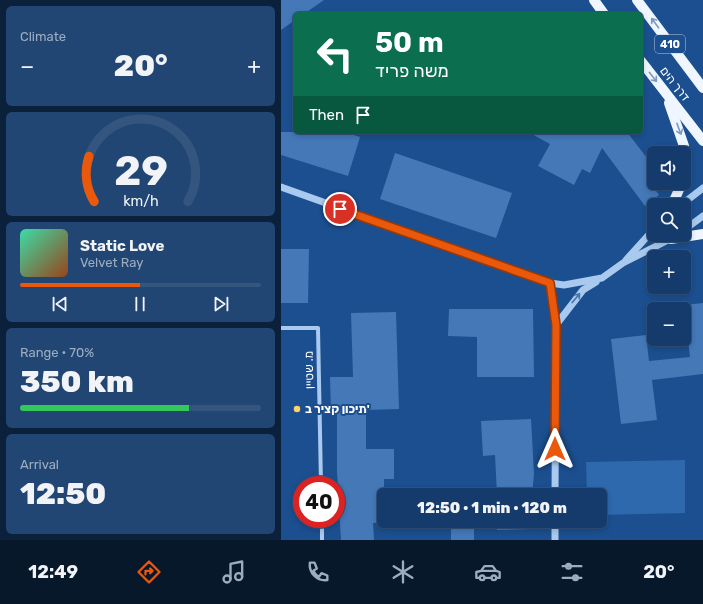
<!DOCTYPE html>
<html lang="en">
<head>
<meta charset="utf-8">
<style>
	body { margin:0; font-family:Rubik,Heebo,sans-serif; background:#214673; color:#f1f3f6; height:100vh; display:flex; flex-direction:column; font-size:15px; white-space:nowrap }
	* { box-sizing:border-box; margin:0 }
	p { font-size:13px; color:#9dadc1 }
	.icon { flex:none; width:22px; height:22px; fill:none; stroke:currentColor; stroke-width:2; stroke-linecap:round; stroke-linejoin:round }
	.map { position:relative; flex:1; overflow:hidden }
	.panel { display:flex; flex-direction:column; gap:6px; padding:6px; background:#0b203b; width:281px }
	.panel>* { flex:none }
	.guide { position:absolute; left:12px; top:12px; width:350px; height:122px; border-radius:6px; box-shadow:0 2px 6px #0003,0 0 0 1px #33557e; background:#0b6e4f; color:#fff; overflow:hidden }
	.fabs { position:absolute; left:366px; top:146px; display:grid; gap:8px }
	.fabs a { display:grid; place-items:center; width:44px; height:44px; border-radius:6px; background:#143b6b; box-shadow:0 2px 6px #0003,0 0 0 1px #33557e; font-size:20px }
	.speed { position:absolute; left:12px; top:476px; display:flex; gap:8px; font-size:20px; font-weight:700; text-align:center }
	.speed>* { display:grid; place-content:center; width:52px; height:52px; border-radius:50%; background:#143b6b; box-shadow:0 2px 6px #0003,0 0 0 1px #33557e; line-height:1 }
	.speed .limit { border:6px solid #d22; background:#fff; color:#111 }
	.pin { position:absolute; display:grid; place-items:center; width:34px; height:34px; color:#fff; margin:-17px; border:2px solid #fff; border-radius:50%; box-shadow:0 1px 4px #0007 }
	.me { position:absolute; width:44px; margin:-22px; rotate:0deg; stroke-linejoin:round; filter:drop-shadow(0 0 3px #0008) }
	.turn { display:flex; align-items:center; gap:14px; height:84px; padding:0 16px; font-size:18px }
	.turn .icon { width:52px; height:52px; stroke-width:2.5 }
	.turn b { display:block; font-size:28px; line-height:34px }
	.then { display:flex; align-items:center; height:38px; padding:0 16px; background:#0003; gap:8px; font-size:15px }
	.big { font-size:30px; font-weight:800; line-height:1.1 }
	.panel .widget { flex:1; display:flex; flex-direction:column; justify-content:center; gap:6px; min-width:0; padding:0 14px; border-radius:6px; background:#214673 }
	.panel .dial { align-items:center; gap:0 }
	.dial svg { height:104px; overflow:visible; fill:none; stroke:#33557e; stroke-width:7; stroke-linecap:round; text-anchor:middle }
	.dial text { fill:#f1f3f6; stroke:none }
	.song { display:flex; align-items:center; gap:12px }
	.cover { width:48px; height:48px; border-radius:6px; background:linear-gradient(135deg,hsl(160 70% 55%),hsl(20 70% 35%)) }
	.played { height:4px; border-radius:2px; background:linear-gradient(90deg,#ea580c 50%,#33557e 50%) }
	.keys { display:flex; justify-content:space-around; direction:ltr }
	.heat { display:flex; justify-content:space-between; align-items:center; font-size:22px; direction:ltr }
	.charge { height:6px; border-radius:3px; background:linear-gradient(90deg,#34c759 70%,#33557e 0) }
	.trip { position:absolute; left:96px; top:488px; width:230px; height:40px; border-radius:6px; background:#143b6b; box-shadow:0 2px 6px #0003,0 0 0 1px #33557e; font-weight:800; line-height:40px; text-align:center }
	.tab-bar { display:flex; height:64px; justify-content:space-around; align-items:center; background:#08182b; color:#9dadc1 }
	.tab-bar .icon { width:28px; height:28px }
	.tab-bar .selected { color:#ea580c }
	.tab-bar b { font-size:18px; color:#f1f3f6 }
	main { display:flex; flex:1; min-height:0 }
	.map>svg:first-child { display:block }
	.green { fill:#2e69ad }
	.building { fill:#4478b7 }
	.lines { fill:none; stroke-linecap:round; stroke-linejoin:round }
	.minor { stroke:#a9c9ee; stroke-width:4 }
	.tertiary { stroke:#a9c9ee; stroke-width:7 }
	.primary { stroke:#f0f6ff; stroke-width:10 }
	.oneway { stroke:#7b9ac1 }
	.oneway2 { stroke:#4674ac }
	.route-casing { stroke:#983908; stroke-width:10 }
	.route { stroke:#ea580c; stroke-width:7 }
	.poi-dot { fill:#ffd166; stroke:#1b4f8f; stroke-width:1.5 }
	.labels { text-anchor:middle; dominant-baseline:central; stroke-width:4; stroke-linejoin:round; paint-order:stroke }
	.shield { fill:#1b4f8f; stroke:#bbcadd; stroke-width:1 }
	.shield-label { font-size:11px; font-weight:bold; fill:#fff }
	.street-label { font-size:12px; fill:#fff; stroke:#1b4f8f }
	.poi-label { font-size:12px; font-weight:bold; fill:#fff; stroke:#1b4f8f; text-anchor:start }
</style>
</head>
<body>
<main>
<section class="panel">
<div class="widget"><p>Climate</p>
<div class="heat"><a>−</a><b class="big">20°</b><a>+</a></div>
</div>
<div class="widget dial"><svg viewBox="0 0 100 80">
<path d="M14 69A42 42 0 1 1 86 69"/>
<path d="M14 69A42 42 0 0 1 10 34" stroke="#ea580c"/>
<text x="50" y="56" font-size="32" font-weight="700">29</text>
<text x="50" y="72" font-size="11">km/h</text>
</svg></div>
<div class="widget">
<div class="song"><i class="cover"></i><div><b>Static Love</b><p>Velvet Ray</p></div></div>
<div class="played"></div>
<div class="keys"><svg class="icon" aria-label="previous" viewBox="0 0 24 24"><path d="M18 5L8 12l10 7zM5 5v14"/></svg><svg class="icon" aria-label="pause" viewBox="0 0 24 24"><path d="M8 5v14M16 5v14"/></svg><svg class="icon" aria-label="next" viewBox="0 0 24 24"><path d="M6 5l10 7-10 7zM19 5v14"/></svg></div>
</div>
<div class="widget"><p>Range · 70%</p><b class="big">350 km</b><div class="charge"></div></div>
<div class="widget"><p>Arrival</p><b class="big">12:50</b></div>
</section>
<div class="map">
<svg width="422" height="540" viewBox="0 0 422 540">
	<rect width="100%" height="100%" fill="#1b4f8f"/>
	<!-- green -->
	<path class="green" d="M404 460V513L319 515V495H306L305 462Z"/>
	<!-- building -->
	<g class="building">
		<path d="M0 0H43L23 14H14V20L0 30Z"/>
		<path d="M0 132H64L79 137 67 176 0 155Z"/>
		<path d="M247 132H346L366 158 373 153V188L378 195 364 206 321 148 309 173 301 169 293 185 257 166 269 144Z"/>
		<path d="M114 153 231 193 215 238 99 199Z"/>
		<path d="M0 249H28L27 303H0Z"/>
		<path d="M422 303V374L371 380 376 420 340 424 330 339 365 335 368 361 409 357 403 305Z"/>
		<path d="M168 309H252L253 377H196V337L167 336Z"/>
		<path d="M115 312 118 409 85 410V449H113V479H103V523H92L93 540H60L56 472V411H50L49 377H72L70 313Z"/>
		<path d="M250 419 253 474 251 495H216L214 455 202 456 200 421Z"/>
		<rect x="170" y="521" width="23" height="19"/>
		<path d="M216 521H251V529L216 530Z"/>
	</g>
	<g class="lines">
		<!-- minor -->
		<g class="minor">
			<path d="M0 328H37L40 485"/>
			<path d="M41 519V540"/>
		</g>
		<!-- tertiary -->
		<g class="tertiary">
			<path d="M0 187 269 283 283 285 321 278 342 263 393 237"/>
			<path d="M400 205 422 188"/>
			<path d="M403 230 422 216"/>
			<path d="M345 260 373 229"/>
			<path d="M269 283 275 325 274 495"/>
			<path d="M275 325 302 290 315 282"/>
			<path d="M274 540V521"/>
		</g>
		<!-- primary -->
		<g class="primary">
			<path d="M313 0 323 14"/>
			<path d="M356 0 422 88"/>
			<path d="M360 61 422 141"/>
			<path d="M388 103 403 146V167"/>
			<path d="M391 205 401 183"/>
			<path d="M390 239 422 234"/>
		</g>
	</g>
	<!-- one-way arrows -->
	<defs><path id="oneway-shaft" d="M-6 0H5M1.5-3L5.5 0L1.5 3" fill="none" stroke-width="1.6" stroke-linecap="round" stroke-linejoin="round"/></defs>
	<g class="oneway">
		<use href="#oneway-shaft" transform="translate(374 23) rotate(-127)"/>
		<use href="#oneway-shaft" transform="translate(372 77) rotate(52)"/>
		<use href="#oneway-shaft" transform="translate(398 129) rotate(70)"/>
	</g>
	<use class="oneway2" href="#oneway-shaft" transform="translate(295 298) rotate(-50)"/>
	<g class="lines">
		<!-- route casing -->
		<g class="route-casing">
			<path id="route" d="M59 209 269 283 275 325 274 449"/>
		</g>
		<!-- route -->
		<use href="#route" class="route"/>
	</g>
	<!-- markers -->
	<circle class="poi-dot" cx="16" cy="409" r="4"/>
	<g class="labels">
		<!-- shield labels -->
		<rect class="shield" x="374" y="35" width="30" height="18" rx="3"/>
		<g class="shield-label">
			<text x="389" y="44">410</text>
		</g>
		<!-- street labels -->
		<g class="street-label">
			<text transform="translate(394 84) rotate(52)">דרך הים</text>
			<text transform="translate(28 370) rotate(-91)">מ. שטיין</text>
		</g>
		<!-- poi labels -->
		<g class="poi-label">
			<text x="24" y="409">תיכון קציר ב'</text>
		</g>
	</g>
</svg>
<div class="fabs">
<a><svg class="icon" aria-label="sound" viewBox="0 0 24 24"><path d="M4 9h4l5-4v14l-5-4H4zM17 9q2 3 0 6"/></svg></a>
<a><svg class="icon" aria-label="search" viewBox="0 0 24 24"><circle cx="10" cy="10" r="6"/><path d="M15 15l6 6"/></svg></a>
<a>+</a>
<a>−</a>
</div>
<div class="speed"><div class="limit">40</div></div>
<div class="pin" style="left:59px;top:209px;background:#d93025"><svg class="icon" aria-label="arrive" viewBox="0 0 24 24"><path d="M6 21V4h12l-3 4 3 4H6"/></svg></div>
<svg class="me" style="left:274px;top:449px" viewBox="-20 -20 40 40"><path d="M0-17L14 15 0 8-14 15z" fill="#ea580c" stroke="#fff" stroke-width="4"/></svg>
<div class="trip">12:50 · 1 min · 120 m</div>
<div class="guide">
<div class="turn"><svg class="icon" aria-label="left" viewBox="0 0 24 24"><path d="M17 20v-9H6M10 6l-5 5 5 5"/></svg><div><b>50 m</b>משה פריד</div></div>
<div class="then">Then<svg class="icon" aria-label="arrive" viewBox="0 0 24 24"><path d="M6 21V4h12l-3 4 3 4H6"/></svg></div>
</div>
</div>
</main>
<nav class="tab-bar">
<b>12:49</b>
<svg class="icon selected" aria-label="directions" viewBox="0 0 24 24"><path d="M12 3l9 9-9 9-9-9zM9 14v-3h6M13 9l2 2-2 2"/></svg>
<svg class="icon" aria-label="music" viewBox="0 0 24 24"><path d="M9 18V5l10-2v13"/><circle cx="6" cy="18" r="3"/><circle cx="16" cy="16" r="3"/></svg>
<svg class="icon" aria-label="phone" viewBox="0 0 24 24"><path d="M5 4h4l2 5-3 2q2 4 5 5l2-3 5 2v4C11 20 4 13 5 4z"/></svg>
<svg class="icon" aria-label="climate" viewBox="0 0 24 24"><path d="M12 3v18M4 7l16 10M4 17L20 7"/></svg>
<svg class="icon" aria-label="car" viewBox="0 0 24 24"><path d="M5 17H2v-5l4-1 3-4h7l3 4 3 1v5h-3M9 17h6M6 11h13"/><circle cx="7" cy="17" r="2"/><circle cx="17" cy="17" r="2"/></svg>
<svg class="icon" aria-label="filters" viewBox="0 0 24 24"><path d="M4 7h16M4 17h16"/><circle cx="9" cy="7" r="2"/><circle cx="15" cy="17" r="2"/></svg>
<b>20°</b>
</nav>
</body>
</html>
